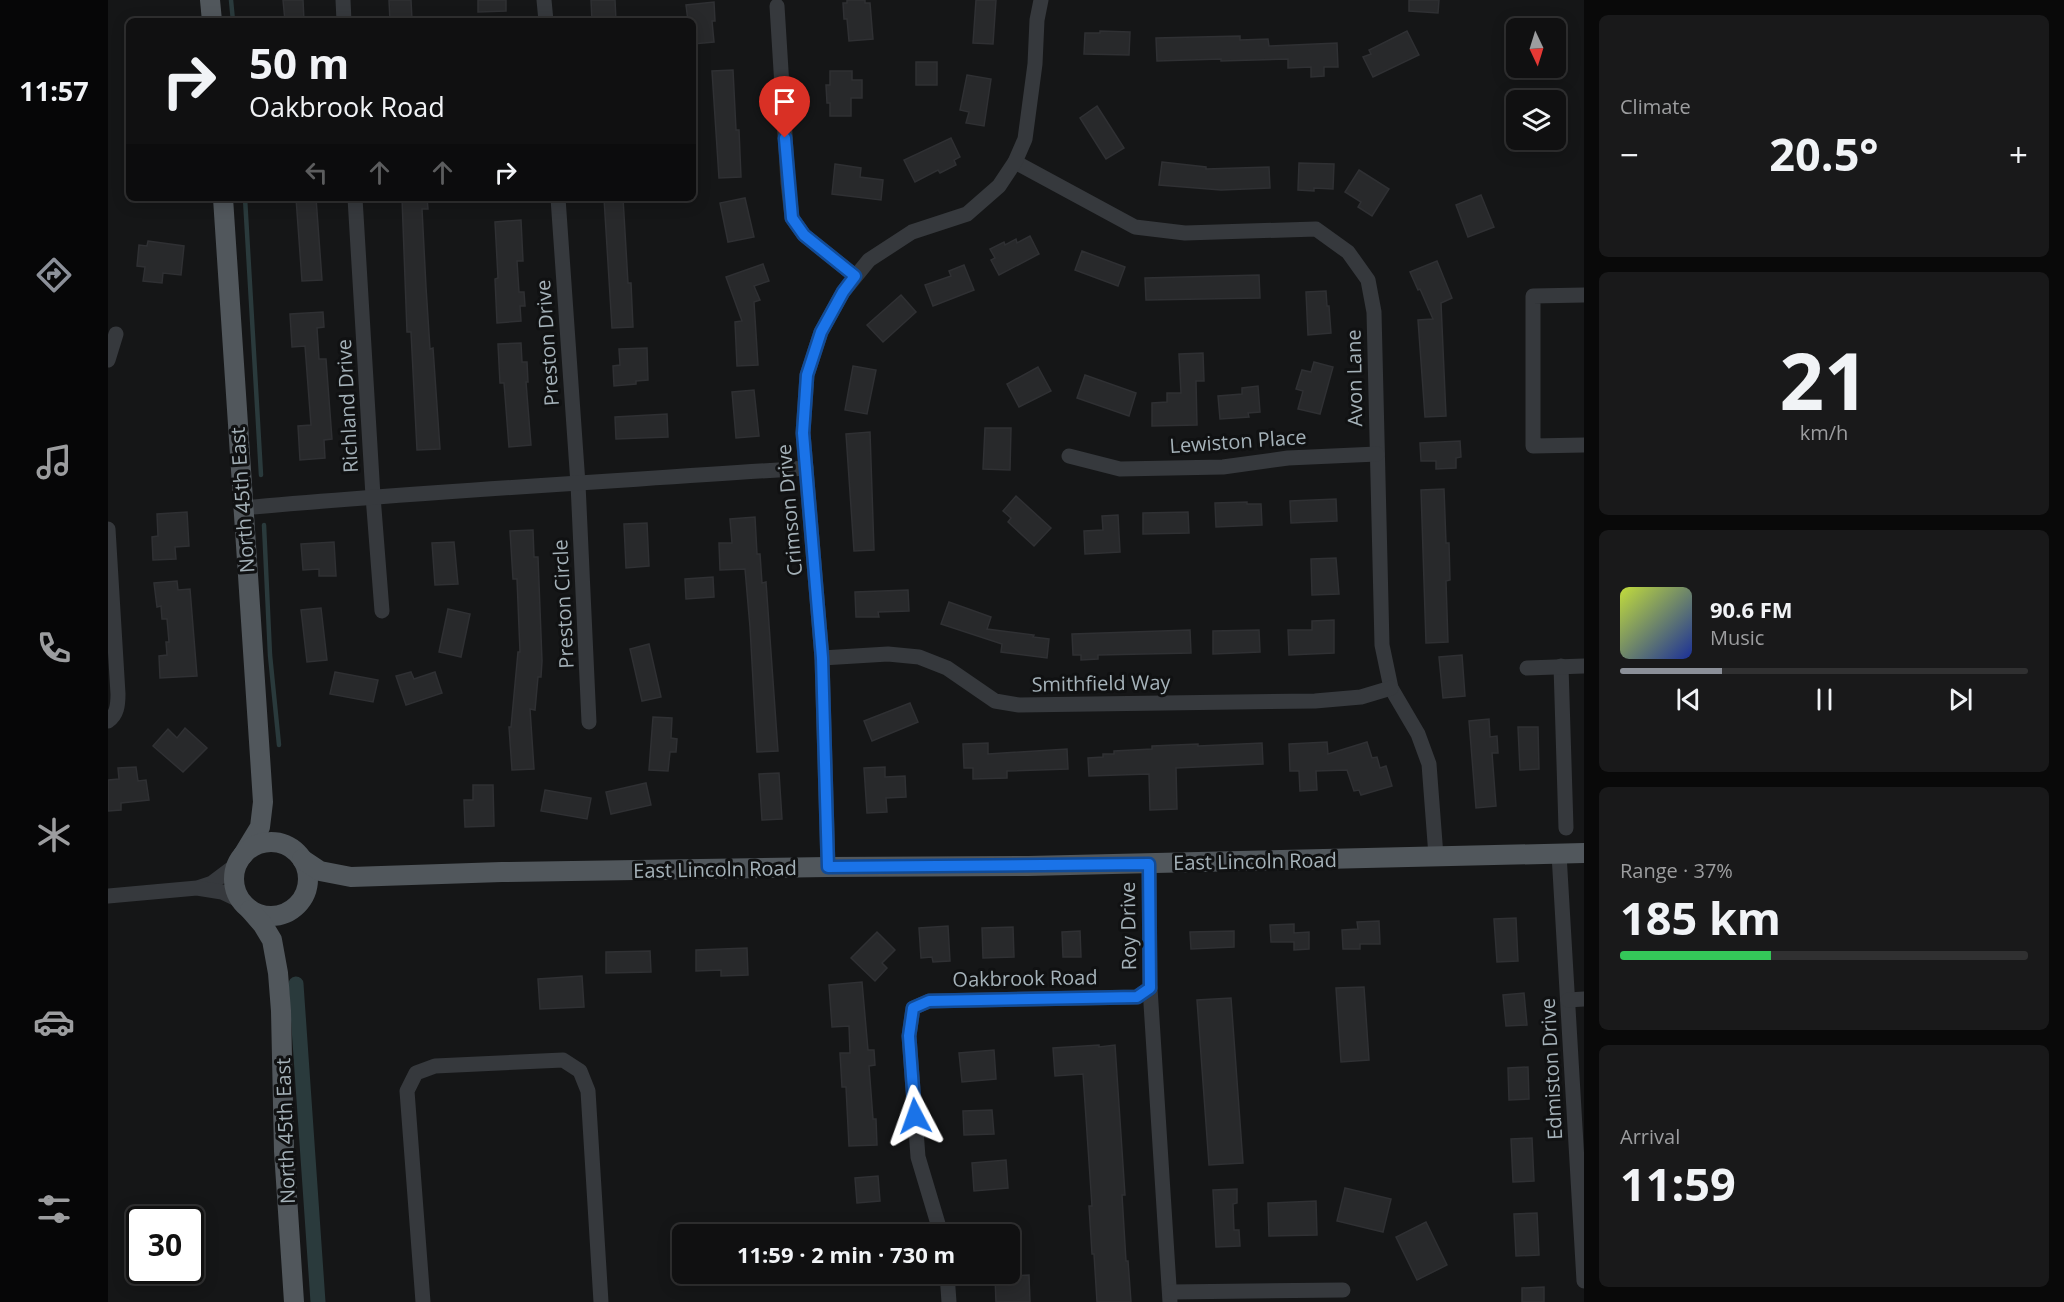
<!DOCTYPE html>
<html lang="en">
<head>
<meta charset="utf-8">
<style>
	body { margin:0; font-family:"Open Sans",sans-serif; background:#19191a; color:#f1f3f6; height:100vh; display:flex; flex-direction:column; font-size:22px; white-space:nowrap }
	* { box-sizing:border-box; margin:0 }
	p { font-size:20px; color:#9c9d9f }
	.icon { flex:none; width:33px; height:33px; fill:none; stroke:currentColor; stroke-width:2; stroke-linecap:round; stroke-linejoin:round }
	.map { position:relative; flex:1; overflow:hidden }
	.drawer { display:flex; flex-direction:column; gap:15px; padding:15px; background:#090909; width:480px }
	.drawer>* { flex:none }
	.guide { position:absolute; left:18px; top:18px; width:570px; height:183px; border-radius:9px; box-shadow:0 3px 15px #0003,0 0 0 2px #303031; background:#101011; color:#f1f3f6; overflow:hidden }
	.needle { width:39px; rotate:176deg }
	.tools { position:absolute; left:1398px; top:18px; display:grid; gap:12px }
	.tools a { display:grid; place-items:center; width:60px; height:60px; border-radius:9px; background:#101011; box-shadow:0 3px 15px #0003,0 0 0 2px #303031; font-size:30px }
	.speed { position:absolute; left:18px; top:1206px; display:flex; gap:12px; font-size:30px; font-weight:700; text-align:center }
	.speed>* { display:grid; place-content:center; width:78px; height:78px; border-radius:50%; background:#101011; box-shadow:0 3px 15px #0003,0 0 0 2px #303031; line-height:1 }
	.speed .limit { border:3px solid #111; border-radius:9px; background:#fff; color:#111 }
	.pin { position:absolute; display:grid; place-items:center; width:51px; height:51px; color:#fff; margin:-62px -26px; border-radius:50% 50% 50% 0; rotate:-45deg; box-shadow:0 0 6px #0007 }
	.pin .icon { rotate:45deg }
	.me { position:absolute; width:66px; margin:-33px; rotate:356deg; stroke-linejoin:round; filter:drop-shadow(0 0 4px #0008) }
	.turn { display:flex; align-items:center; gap:21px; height:126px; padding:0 24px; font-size:27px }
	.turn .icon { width:78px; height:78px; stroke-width:2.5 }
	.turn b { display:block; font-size:42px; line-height:51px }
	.lanes { display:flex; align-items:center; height:57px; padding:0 24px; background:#0003; justify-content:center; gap:30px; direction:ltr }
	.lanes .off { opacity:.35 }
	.big { font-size:45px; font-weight:700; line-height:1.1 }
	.drawer .card { flex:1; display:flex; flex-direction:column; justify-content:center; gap:9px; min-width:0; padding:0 21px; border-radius:9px; background:#19191a }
	.drawer .dial { align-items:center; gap:0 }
	.dial b { font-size:78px; line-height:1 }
	.song { display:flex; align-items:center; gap:18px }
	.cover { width:72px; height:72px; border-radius:9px; background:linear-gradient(135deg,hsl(70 70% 55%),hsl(230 70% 35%)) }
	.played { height:6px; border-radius:3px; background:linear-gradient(90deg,#8c9099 25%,#303031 25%) }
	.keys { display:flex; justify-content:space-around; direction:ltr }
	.heat { display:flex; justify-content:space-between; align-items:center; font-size:33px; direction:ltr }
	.charge { height:9px; border-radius:4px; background:linear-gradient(90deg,#34c759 37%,#303031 0) }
	.trip { position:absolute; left:564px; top:1224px; width:348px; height:60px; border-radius:9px; background:#101011; box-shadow:0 3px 15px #0003,0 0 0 2px #303031; font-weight:700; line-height:60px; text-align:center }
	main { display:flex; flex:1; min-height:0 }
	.menu { display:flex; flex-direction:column; width:108px; justify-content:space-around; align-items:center; background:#060607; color:#9c9d9f }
	.menu .icon { width:42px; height:42px }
	.menu .current { color:#8c9099 }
	.menu b { font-size:27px; color:#f1f3f6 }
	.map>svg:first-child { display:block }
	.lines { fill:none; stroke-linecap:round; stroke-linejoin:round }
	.stream { stroke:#2a3a3c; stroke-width:4.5 }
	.canal { stroke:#2a3a3c; stroke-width:15 }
	.building { fill:#28292b; stroke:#2f3033; stroke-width:1.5 }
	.minor { stroke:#36393d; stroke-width:15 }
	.major { stroke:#51575c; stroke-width:20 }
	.route-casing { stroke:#114b97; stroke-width:15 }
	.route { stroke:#1a73e8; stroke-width:10 }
	.labels { text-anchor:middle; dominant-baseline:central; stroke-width:6; stroke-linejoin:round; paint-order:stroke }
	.street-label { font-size:20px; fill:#a5b2b9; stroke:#101112 }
</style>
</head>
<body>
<main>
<nav class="menu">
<b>11:57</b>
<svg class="icon current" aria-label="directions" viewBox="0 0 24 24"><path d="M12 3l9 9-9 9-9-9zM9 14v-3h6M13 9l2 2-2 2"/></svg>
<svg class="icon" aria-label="music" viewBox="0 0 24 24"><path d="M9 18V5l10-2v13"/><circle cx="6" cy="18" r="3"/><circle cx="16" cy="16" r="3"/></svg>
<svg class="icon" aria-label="phone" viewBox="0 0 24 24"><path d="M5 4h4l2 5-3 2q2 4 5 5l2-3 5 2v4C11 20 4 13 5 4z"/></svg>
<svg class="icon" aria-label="climate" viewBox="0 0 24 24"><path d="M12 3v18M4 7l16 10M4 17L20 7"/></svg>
<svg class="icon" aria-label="car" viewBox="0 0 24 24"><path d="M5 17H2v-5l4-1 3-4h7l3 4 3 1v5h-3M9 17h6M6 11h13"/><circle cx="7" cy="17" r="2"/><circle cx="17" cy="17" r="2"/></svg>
<svg class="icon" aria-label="filters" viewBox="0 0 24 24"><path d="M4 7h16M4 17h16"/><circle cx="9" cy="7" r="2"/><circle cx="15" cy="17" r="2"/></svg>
</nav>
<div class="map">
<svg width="1476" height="1302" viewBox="0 0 1476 1302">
	<rect width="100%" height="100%" fill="#151617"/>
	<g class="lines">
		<!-- stream -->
		<g class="stream">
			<path d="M123 0 125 21"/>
			<path d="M137 198 153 475"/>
			<path d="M156 525 162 655 171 745"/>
		</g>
		<!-- canal -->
		<path class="canal" d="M188 984 210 1302"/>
	</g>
	<!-- building -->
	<g class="building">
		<path d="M175 0H195L196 21H177Z"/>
		<path d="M281 0H303L304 20 282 21Z"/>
		<path d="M370 0H398V11L370 12Z"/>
		<path d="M483 0H507L508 21H484Z"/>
		<path d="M739 0H757V3H762L765 39 741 41 739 19H736L735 3H739Z"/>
		<path d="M868 0H888L885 44 865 43Z"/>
		<path d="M1301 0H1331L1330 13 1301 11Z"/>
		<path d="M606 2 607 21H604L606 42 585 44V21H580L578 5Z"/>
		<path d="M992 31 1022 32 1021 55 976 54 977 33H992Z"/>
		<path d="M1299 31 1311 55 1265 77 1255 57 1263 54 1261 50Z"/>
		<path d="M1132 36V40L1160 39 1161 46 1229 43 1230 67H1216V76L1203 77V67L1180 68V59L1113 61V59L1049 61 1048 38Z"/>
		<rect x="808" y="62" width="21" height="23"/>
		<path d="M625 70 628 130H631L633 177 611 178 604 71Z"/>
		<path d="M722 71H744V80H754V98H743V116H722V103H719L718 85H722Z"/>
		<path d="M859 75 883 79 876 126 858 123 861 112 852 110Z"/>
		<path d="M989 106 1016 148 998 159 972 118Z"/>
		<path d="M843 138 852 157 846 160 848 165 832 173 830 170 807 182 796 160Z"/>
		<path d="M1054 162 1098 167V169L1161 167 1162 188 1113 190 1051 185Z"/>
		<path d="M1191 163 1226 164 1225 189 1206 188V191L1190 190Z"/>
		<path d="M727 164 753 168 752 177 775 180 773 200 724 194Z"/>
		<path d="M1251 170 1281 189 1264 216 1250 207 1253 202 1237 192Z"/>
		<path d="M1373 195 1386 227 1360 237 1348 205Z"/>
		<path d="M188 198H208L214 280 194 281Z"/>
		<path d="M294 198H319L320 209H314L318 287 322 349 325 348 332 449 309 450 303 332H299Z"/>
		<path d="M496 198H515L520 283H523L525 327 504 328Z"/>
		<path d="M637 198 646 237 620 242 612 203Z"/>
		<path d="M413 220 415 261H409L411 292H416L417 306H412L413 321 389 323 387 279 390 278 387 222Z"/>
		<path d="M922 236 931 254 891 275 883 260 887 258 882 249 896 242 897 245 908 239 909 243Z"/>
		<path d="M40 241 76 246 73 275 55 273 54 283 35 281 37 267 29 266 31 245 39 246Z"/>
		<path d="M974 251 1017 267 1010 286 967 270Z"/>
		<path d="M1329 261 1344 298 1333 303 1338 416 1317 417 1310 320 1325 319 1312 289 1310 290 1302 272Z"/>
		<path d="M655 264 661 281 646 286 652 300 646 302 650 365 629 366 627 322 634 321 618 277Z"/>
		<path d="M856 265 866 290 825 306 817 285 843 276 841 271Z"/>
		<path d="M1151 275 1152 298 1038 300 1037 278Z"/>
		<path d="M1218 291 1219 306H1221L1223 333 1200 335 1198 292Z"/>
		<path d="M793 295 808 312 775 342 759 325Z"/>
		<path d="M215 312 216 327 209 328 211 359H218L224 439 216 440 217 458 192 460 190 426 203 425 197 346 184 347 182 314Z"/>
		<path d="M413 343 414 362H419L420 382H418L423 445 401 447 396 383H392L390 344Z"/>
		<path d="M539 348 540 380 528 381V384L506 386 505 366 512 365 511 349Z"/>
		<path d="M1095 353 1096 381H1088L1089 425 1044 426V403L1059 402V393H1073L1071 354Z"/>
		<path d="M1206 362 1225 367 1212 414 1190 409 1195 391 1188 389 1194 370 1203 372Z"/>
		<path d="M745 366 768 370 759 414 737 410Z"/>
		<path d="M930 367 943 391 911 407 899 384Z"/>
		<path d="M977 375 1028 393 1021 416 969 398Z"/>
		<path d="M1150 386 1152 412 1140 413 1141 417 1112 419 1110 396 1134 394V388Z"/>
		<path d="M646 390 651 436 628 438 624 392Z"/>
		<path d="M559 414 560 437 508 439 507 417Z"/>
		<path d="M877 428H903L902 470 875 469Z"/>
		<path d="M762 432 766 550 746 551 738 434Z"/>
		<path d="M1352 441 1353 457 1348 458V468L1328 469V461H1313L1312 443Z"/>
		<path d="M1336 489 1338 543H1341L1342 580 1338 581 1340 642 1318 643 1313 490Z"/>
		<path d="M908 496 943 528 926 546 900 522 903 518 895 511Z"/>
		<path d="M1228 499 1229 521 1183 523 1182 501Z"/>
		<path d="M1139 502V504H1153L1154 525 1108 527 1107 503Z"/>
		<path d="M79 512 81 546 67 547 68 559 45 560 44 537 50 536 49 514Z"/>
		<path d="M1080 512 1081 533 1035 534V513Z"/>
		<path d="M1010 515 1012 552 977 554 976 531 995 530 994 516Z"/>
		<path d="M647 517 649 554H652L654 583 658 582 670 751 649 752 642 627 637 569 612 570 611 543H624L622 519Z"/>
		<path d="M539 523 541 566 518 568 516 524Z"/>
		<path d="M425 530 426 557H430L434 661 433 677H430L427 710 422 709 426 769 404 770 401 727H403L410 652H412L409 579H405L402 531Z"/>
		<path d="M226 542 228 576H211V569L195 570 193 544Z"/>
		<path d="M346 542 350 584 327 585 324 543Z"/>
		<path d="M1228 558 1231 594 1204 595 1203 559Z"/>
		<path d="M605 577 606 597 578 599 577 579Z"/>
		<path d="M69 581 70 590 82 589 89 676 52 678 51 656 59 655 58 642H61L59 619H54L53 606 49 607 46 583Z"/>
		<path d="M800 590 801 611 770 612 771 617H748L747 592Z"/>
		<path d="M841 602 883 617 879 629 926 635 925 637 941 639 939 658 893 652 894 644 833 624Z"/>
		<path d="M213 608 219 660 199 662 193 610Z"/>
		<path d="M340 609 362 614 353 657 331 652Z"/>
		<path d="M1226 620V653L1181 655 1180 630H1204V621Z"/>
		<path d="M1082 630 1083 653 990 655V659L973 660V655H965L964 634Z"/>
		<path d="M1151 630 1152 652 1105 654V631Z"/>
		<path d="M541 644 553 697 534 701 522 649Z"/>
		<path d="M1354 655 1357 696 1335 698 1331 657Z"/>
		<path d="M227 672 270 680 265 702 222 694Z"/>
		<path d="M303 672 306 679 327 672 334 693 298 705 288 676Z"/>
		<path d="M802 703 810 722 764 741 756 721Z"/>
		<path d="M545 717 564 718 563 738 569 739 568 752H562L560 771 541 770Z"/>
		<path d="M1381 719 1382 737 1389 736 1390 753H1384L1388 806 1368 808 1361 721Z"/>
		<path d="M1410 727H1430L1431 769 1412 770Z"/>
		<path d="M77 728 99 748 75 772 45 746 60 729 69 738Z"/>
		<path d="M1219 742 1220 754 1259 742 1264 758 1269 757 1272 768 1278 766 1284 786 1253 795 1251 790 1246 791 1239 770 1208 771 1209 790 1192 791 1191 771H1182L1181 744Z"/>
		<path d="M880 743V754L959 749 960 769 899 771V778L865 779V768H856L855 744Z"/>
		<path d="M1154 743 1155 764 1068 768 1069 809 1042 810 1041 774 981 776 980 758 995 757V754H1006V751L1044 749V746L1090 744V746Z"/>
		<path d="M28 767 30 781 38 780 41 800 13 803V810L0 811V780L11 779 10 768Z"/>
		<path d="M777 767V777L797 776 798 797 778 798 779 812 759 813 756 768Z"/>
		<path d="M671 773 674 819 654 820 651 774Z"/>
		<path d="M538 783 543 805 503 814 498 792Z"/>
		<path d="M365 785H385L386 826 357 827 356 800H365Z"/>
		<path d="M437 790 483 798 479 819 433 811Z"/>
		<path d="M1408 918 1410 961 1389 962 1386 919Z"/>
		<path d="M1271 921 1272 944H1252V949H1235L1234 930 1250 929 1249 922Z"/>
		<path d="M1186 924V933L1201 932V949L1186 950V942H1163L1162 925Z"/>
		<path d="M840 926 842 961 825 962 824 957 813 958 811 928Z"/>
		<path d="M905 927 906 957 875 958 874 928Z"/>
		<path d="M972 931 973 957H955L954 932Z"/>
		<path d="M1126 931V947L1083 949 1082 932Z"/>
		<path d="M769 932 787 950 774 963 779 968 767 981 743 958Z"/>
		<path d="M639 948 640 975 613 976V970L588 971V950Z"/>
		<path d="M542 951 543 972 498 973V952Z"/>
		<path d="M474 976 476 1007 432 1009 430 979Z"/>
		<path d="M754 982 760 1050H766L767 1065 761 1066 765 1119H768L769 1145 741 1146 738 1087H734L732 1053H742L741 1026 724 1027 721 985Z"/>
		<path d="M1256 987 1261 1060 1233 1062 1228 988Z"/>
		<path d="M1416 993 1419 1025 1398 1026 1395 995Z"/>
		<path d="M1123 998 1135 1163 1101 1165 1089 1000Z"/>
		<path d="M991 1045V1047L1007 1045 1017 1195H1014L1018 1261H1020L1023 1302H989L986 1254H984L981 1206H984L975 1074 947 1076 945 1048Z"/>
		<path d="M886 1050 888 1079 854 1082 851 1053Z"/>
		<path d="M1420 1067 1421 1099 1401 1100 1400 1068Z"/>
		<path d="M884 1110 886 1134 856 1135 855 1111Z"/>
		<path d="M1424 1138 1426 1181 1405 1182 1403 1139Z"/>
		<path d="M898 1160 900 1188 866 1191 864 1163Z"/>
		<path d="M770 1176 772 1201 749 1203 747 1178Z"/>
		<path d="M1237 1188 1283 1199 1275 1232 1229 1221Z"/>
		<path d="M1129 1189V1203L1125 1204 1126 1230H1131L1132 1246 1108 1247 1105 1190Z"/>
		<path d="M1208 1201 1209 1235 1161 1236 1160 1203Z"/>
		<path d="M1429 1213 1431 1255 1408 1256 1406 1214Z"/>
		<path d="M1318 1222 1339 1265 1309 1280 1288 1237Z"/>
		<path d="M921 1275 922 1302H888L887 1277Z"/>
		<path d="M1436 1287V1302H1414V1288Z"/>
	</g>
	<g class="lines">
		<!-- minor -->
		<g class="minor">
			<path d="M235 0 236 21"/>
			<path d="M436 0 438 21"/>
			<path d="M669 6 680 183 684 218 696 235 747 276"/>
			<path d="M907 162 1027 227 1077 233 1208 229 1240 252 1260 280 1266 312 1274 645 1283 688 1310 734 1321 764 1328 856"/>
			<path d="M247 198 265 496 274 611"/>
			<path d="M450 198 470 484 481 722"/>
			<path d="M1476 295 1425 296V446L1476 445"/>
			<path d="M0 360 8 334"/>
			<path d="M961 456 1012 469 1115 467 1180 458 1269 454"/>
			<path d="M134 508C322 491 510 481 698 468"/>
			<path d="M0 529 10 694C10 705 9 715 0 721"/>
			<path d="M714 658 780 654 811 657 839 668 887 701 911 705 1207 701 1253 697 1283 688"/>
			<path d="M1453 666 1458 828"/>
			<path d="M1419 668 1476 666"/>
			<path d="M1451 854 1476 1281"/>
			<path d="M1041 864 1042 988 1062 1302"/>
			<path d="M720 867 714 658 695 433 699 375 713 332 735 292 761 260 804 232 859 214 891 186 907 162 917 139 927 64 929 20 933 0"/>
			<path d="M92 887 104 883 128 865"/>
			<path d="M0 896 89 888 114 892 133 901"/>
			<path d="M1460 1000 1476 999"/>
			<path d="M833 1234 810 1157 801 1036 805 1008 821 1001 1029 997 1042 988"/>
			<path d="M839 1274 841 1302"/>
			<path d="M1062 1292 1235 1290"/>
			<path d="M315 1302 299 1091 308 1073 327 1066 455 1060 472 1071 480 1091 493 1302"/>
		</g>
		<!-- major -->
		<g class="major">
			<path d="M102 0 104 21"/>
			<path d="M115 198 155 802 152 827 135 855"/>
			<circle cx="163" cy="879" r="37"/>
			<path d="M194 859 212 871 243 877 394 872 720 867 920 866 1476 853"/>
			<path d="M142 910 155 925 164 940 170 973 173 1011 176 1151 186 1302"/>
		</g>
	</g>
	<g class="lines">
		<!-- route casing -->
		<g class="route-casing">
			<path id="route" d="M677 138 684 218 696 235 747 276 735 292 713 332 699 375 695 433 714 658 720 867 1041 864 1042 988 1029 997 821 1001 805 1008 801 1036 807 1116"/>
		</g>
		<!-- route -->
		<use href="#route" class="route"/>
	</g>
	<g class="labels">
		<!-- street labels -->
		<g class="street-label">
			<text transform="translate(439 343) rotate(-94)">Preston Drive</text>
			<text transform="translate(1246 378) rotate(-91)">Avon Lane</text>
			<text transform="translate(239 406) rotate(-93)">Richland Drive</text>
			<text transform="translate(1130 441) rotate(-4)">Lewiston Place</text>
			<text transform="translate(134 500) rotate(-94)">North 45th East</text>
			<text transform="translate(681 510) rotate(-95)">Crimson Drive</text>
			<text transform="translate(455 604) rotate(-93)">Preston Circle</text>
			<text transform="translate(993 683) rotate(-1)">Smithfield Way</text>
			<text transform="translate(1147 861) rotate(-1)">East Lincoln Road</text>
			<text transform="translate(607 869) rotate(-1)">East Lincoln Road</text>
			<text transform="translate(1020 926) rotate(-91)">Roy Drive</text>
			<text transform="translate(917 978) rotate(-1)">Oakbrook Road</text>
			<text transform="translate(1443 1069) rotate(-93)">Edmiston Drive</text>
			<text transform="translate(177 1131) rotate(-92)">North 45th East</text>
		</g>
	</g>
</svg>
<div class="tools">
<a><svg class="needle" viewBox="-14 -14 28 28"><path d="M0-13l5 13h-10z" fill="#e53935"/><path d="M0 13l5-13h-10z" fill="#9c9d9f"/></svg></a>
<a><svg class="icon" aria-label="layers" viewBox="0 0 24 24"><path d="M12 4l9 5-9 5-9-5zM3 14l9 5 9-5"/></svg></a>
</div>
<div class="speed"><div class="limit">30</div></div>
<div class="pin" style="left:677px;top:138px;background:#d93025"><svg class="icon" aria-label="arrive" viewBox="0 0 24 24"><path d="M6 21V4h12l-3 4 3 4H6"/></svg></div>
<svg class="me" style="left:807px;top:1116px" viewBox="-20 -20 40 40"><path d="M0-17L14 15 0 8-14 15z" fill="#1a73e8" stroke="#fff" stroke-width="4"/></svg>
<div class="trip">11:59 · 2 min · 730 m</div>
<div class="guide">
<div class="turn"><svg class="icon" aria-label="right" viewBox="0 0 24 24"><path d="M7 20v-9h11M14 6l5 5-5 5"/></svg><div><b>50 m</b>Oakbrook Road</div></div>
<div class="lanes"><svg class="icon off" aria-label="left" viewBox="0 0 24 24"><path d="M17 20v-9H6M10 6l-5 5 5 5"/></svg><svg class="icon off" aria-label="ahead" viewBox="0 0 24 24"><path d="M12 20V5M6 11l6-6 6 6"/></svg><svg class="icon off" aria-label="ahead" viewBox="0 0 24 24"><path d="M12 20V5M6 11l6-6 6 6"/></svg><svg class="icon" aria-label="right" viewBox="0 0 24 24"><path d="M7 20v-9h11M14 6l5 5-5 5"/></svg></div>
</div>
</div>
<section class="drawer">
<div class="card"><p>Climate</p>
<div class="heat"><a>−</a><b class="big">20.5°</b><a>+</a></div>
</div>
<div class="card dial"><b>21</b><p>km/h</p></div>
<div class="card">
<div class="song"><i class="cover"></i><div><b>90.6 FM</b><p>Music</p></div></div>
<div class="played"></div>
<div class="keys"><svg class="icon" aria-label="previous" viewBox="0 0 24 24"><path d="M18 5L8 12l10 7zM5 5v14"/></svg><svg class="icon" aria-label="pause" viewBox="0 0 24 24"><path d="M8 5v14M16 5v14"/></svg><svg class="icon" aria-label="next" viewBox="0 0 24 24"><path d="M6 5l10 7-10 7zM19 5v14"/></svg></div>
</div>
<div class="card"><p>Range · 37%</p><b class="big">185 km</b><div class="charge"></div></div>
<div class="card"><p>Arrival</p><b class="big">11:59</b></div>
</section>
</main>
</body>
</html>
